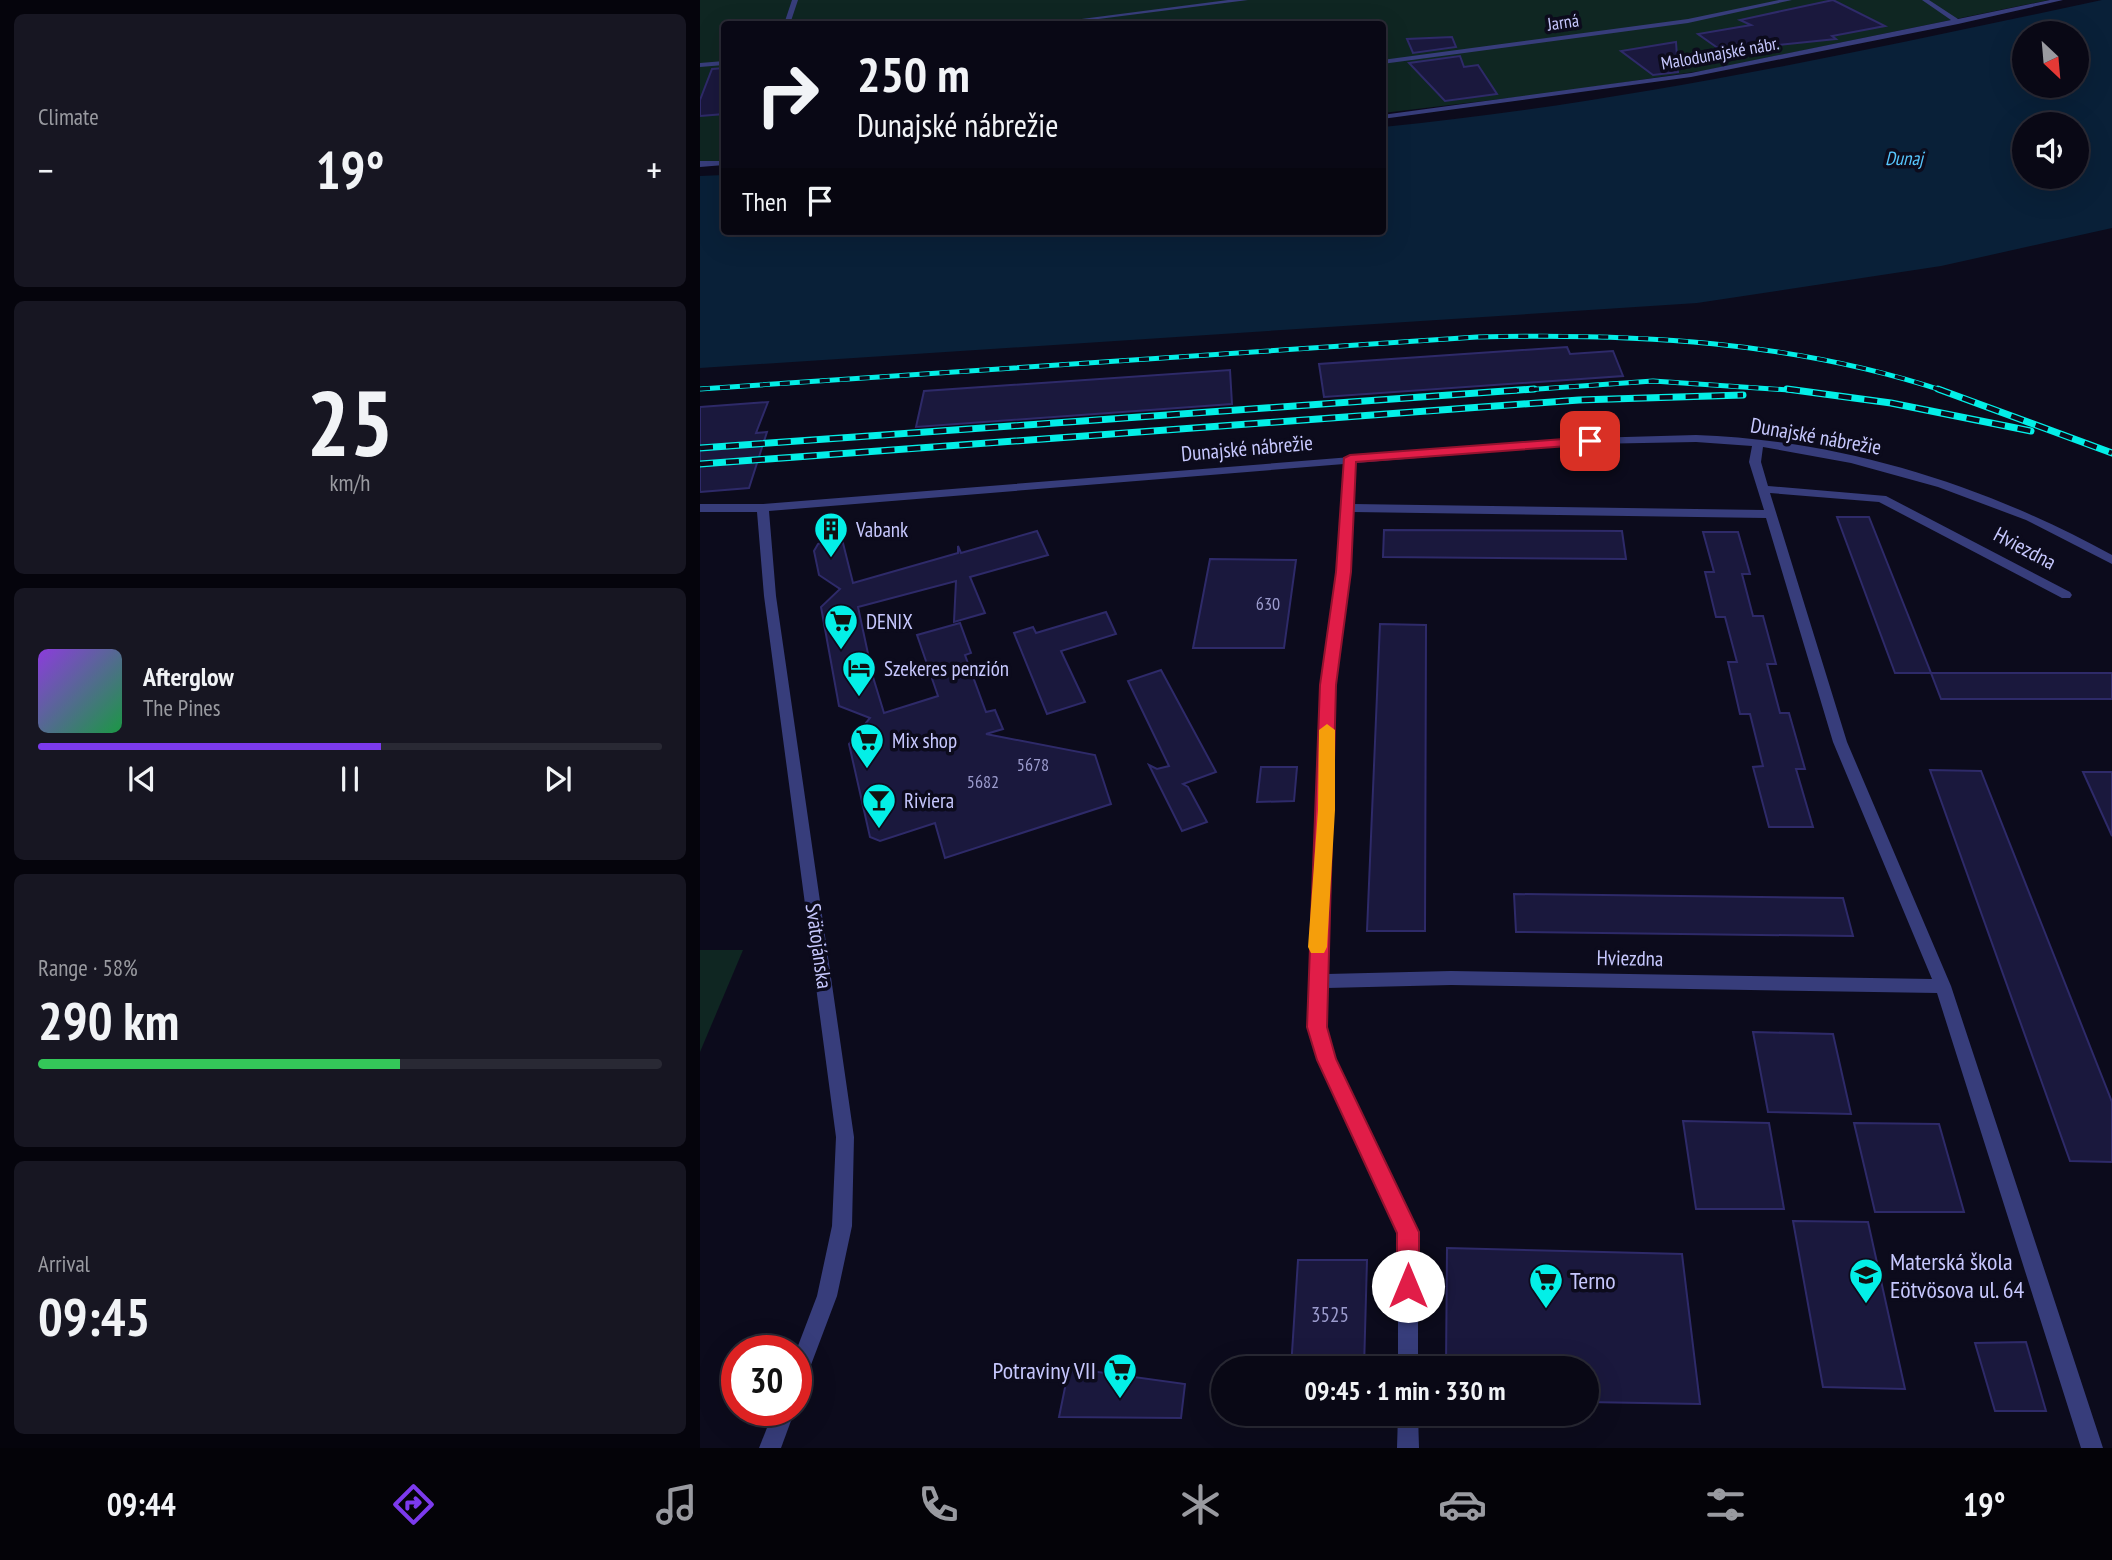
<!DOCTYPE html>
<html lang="en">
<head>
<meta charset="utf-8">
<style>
	body { margin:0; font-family:"PT Sans Narrow",sans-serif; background:#171622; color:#f1f3f6; height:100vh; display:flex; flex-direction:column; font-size:26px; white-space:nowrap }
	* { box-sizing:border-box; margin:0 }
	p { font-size:23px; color:#999aa0 }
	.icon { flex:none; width:38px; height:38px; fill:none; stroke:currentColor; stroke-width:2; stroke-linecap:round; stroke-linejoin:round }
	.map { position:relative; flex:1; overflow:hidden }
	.sheet { display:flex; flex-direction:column; gap:14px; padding:14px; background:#05040c; width:700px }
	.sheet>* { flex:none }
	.banner { position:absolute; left:21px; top:21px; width:665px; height:214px; border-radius:7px; box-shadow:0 7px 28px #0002,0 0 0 2px #292934; background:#090815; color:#f1f3f6; overflow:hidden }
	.needle { width:46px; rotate:154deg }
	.tools { position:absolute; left:1312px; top:21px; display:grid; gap:14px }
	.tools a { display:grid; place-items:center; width:77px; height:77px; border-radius:50%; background:#090815; box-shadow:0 7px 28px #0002,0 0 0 2px #292934; font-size:35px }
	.speed { position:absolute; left:21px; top:1335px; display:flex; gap:14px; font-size:35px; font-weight:700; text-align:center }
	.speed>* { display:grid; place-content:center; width:91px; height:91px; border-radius:50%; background:#090815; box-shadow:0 7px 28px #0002,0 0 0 2px #292934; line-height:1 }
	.speed .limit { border:10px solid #d22; background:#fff; color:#111 }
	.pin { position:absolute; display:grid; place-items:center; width:60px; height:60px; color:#fff; margin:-30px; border-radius:14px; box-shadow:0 4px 10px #0006 }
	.me { position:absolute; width:77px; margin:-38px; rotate:0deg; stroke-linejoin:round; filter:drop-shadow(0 0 5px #0008) }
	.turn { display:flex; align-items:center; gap:24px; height:147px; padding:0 21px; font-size:32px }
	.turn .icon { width:91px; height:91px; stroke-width:2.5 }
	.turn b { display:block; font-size:49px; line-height:60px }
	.then { display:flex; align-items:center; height:66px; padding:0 21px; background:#0003; gap:14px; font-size:26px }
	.big { font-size:52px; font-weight:600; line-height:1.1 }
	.sheet .tile { flex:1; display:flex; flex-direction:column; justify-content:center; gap:10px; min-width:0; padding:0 24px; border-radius:10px; background:#171622 }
	.sheet .dial { align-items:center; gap:0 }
	.dial b { font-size:91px; line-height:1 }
	.song { display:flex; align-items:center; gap:21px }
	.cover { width:84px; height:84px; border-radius:10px; background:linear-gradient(135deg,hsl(270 70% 55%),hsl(140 70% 35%)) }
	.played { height:7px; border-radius:4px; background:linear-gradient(90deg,#7c3aed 55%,#292934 55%) }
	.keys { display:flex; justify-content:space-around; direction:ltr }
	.heat { display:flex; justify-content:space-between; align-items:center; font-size:38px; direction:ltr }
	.charge { height:10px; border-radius:5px; background:linear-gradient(90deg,#34c759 58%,#292934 0) }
	.trip { position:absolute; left:511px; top:1356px; width:388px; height:70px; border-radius:35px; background:#090815; box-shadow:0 7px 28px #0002,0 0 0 2px #292934; font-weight:600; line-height:70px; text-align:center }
	.tab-bar { display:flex; height:112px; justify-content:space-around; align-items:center; background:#040308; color:#999aa0 }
	.tab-bar .icon { width:49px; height:49px }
	.tab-bar .current { color:#7c3aed }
	.tab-bar b { font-size:32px; color:#f1f3f6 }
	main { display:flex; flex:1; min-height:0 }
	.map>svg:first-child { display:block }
	.green { fill:#0f2622 }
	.water { fill:#092038; fill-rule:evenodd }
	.building { fill:#1a183d; stroke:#2e2a69; stroke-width:2 }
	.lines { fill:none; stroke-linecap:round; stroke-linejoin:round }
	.minor { fill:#373d7b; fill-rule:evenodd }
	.rail-far1-casing { stroke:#03efe7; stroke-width:5 }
	.rail-casing { stroke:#03efe7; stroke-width:7 }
	.rail-far1 { stroke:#0c0b1c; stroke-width:3.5; stroke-dasharray:10; stroke-linecap:butt }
	.rail { stroke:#0c0b1c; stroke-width:4.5; stroke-dasharray:13; stroke-linecap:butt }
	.route { fill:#e11d48; stroke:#92132f; stroke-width:2 }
	.slow { fill:#f59e0b }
	.labels { text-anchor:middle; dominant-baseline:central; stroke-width:7; stroke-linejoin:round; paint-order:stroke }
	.far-street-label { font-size:18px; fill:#c7c8fe; stroke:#0c0b1c }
	.number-label { font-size:18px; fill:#9c9cce }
	.far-water-label { font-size:19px; font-style:italic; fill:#57c6fd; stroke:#0c0b1c }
	.street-label { font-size:21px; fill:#c7c8fe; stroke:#0c0b1c }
	.poi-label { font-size:21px; fill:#c7c8fe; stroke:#0c0b1c; text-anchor:start }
	.near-number-label { font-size:21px; fill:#9c9cce }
	.near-poi-label { font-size:24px; fill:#c7c8fe; stroke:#0c0b1c; text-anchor:start }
</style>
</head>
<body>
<main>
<section class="sheet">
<div class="tile"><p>Climate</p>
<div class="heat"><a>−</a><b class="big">19°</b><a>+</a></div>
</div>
<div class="tile dial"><b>25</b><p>km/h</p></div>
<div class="tile">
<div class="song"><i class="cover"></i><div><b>Afterglow</b><p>The Pines</p></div></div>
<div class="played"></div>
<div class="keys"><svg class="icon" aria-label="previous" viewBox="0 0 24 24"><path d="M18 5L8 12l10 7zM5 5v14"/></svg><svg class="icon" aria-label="pause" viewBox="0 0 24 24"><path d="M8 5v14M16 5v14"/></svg><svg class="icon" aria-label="next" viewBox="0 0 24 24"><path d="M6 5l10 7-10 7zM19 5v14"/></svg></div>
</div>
<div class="tile"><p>Range · 58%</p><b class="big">290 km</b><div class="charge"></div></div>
<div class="tile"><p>Arrival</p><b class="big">09:45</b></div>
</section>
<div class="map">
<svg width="1412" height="1448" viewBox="0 0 1412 1448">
	<rect width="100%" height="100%" fill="#0c0b1c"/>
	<!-- green -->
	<g class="green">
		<path d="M0 0H1349L1007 70 852 93 683 113 682 24H24V161L0 162Z"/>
		<path d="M0 950H43L0 1052Z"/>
	</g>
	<!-- water -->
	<path class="water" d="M1402 0H1412V228L1241 266 997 303 0 368V176L24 175V231H682L683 127C926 103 1163 51 1402 0ZM1325 33H1377V86H1325ZM1325 124H1377V177H1325Z"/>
	<!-- building -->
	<g class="building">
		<path d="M1133 0 1185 26 1132 36 1136 39 1022 51 998 34 1051 25 1040 20Z"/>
		<path d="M752 37 756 47 713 53 707 39Z"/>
		<path d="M976 42 978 72 953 75 921 51Z"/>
		<path d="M760 56 764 67 778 65 797 94 745 101 709 63Z"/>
		<path d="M24 68V114L0 116V100L12 69Z"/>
		<path d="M867 347 870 354 913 351 923 376 624 397 619 364Z"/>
		<path d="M530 370 532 404 216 427 224 391Z"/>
		<path d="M68 402 56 433 67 432 49 488 0 492V407Z"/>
		<path d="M1137 517H1169L1231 673H1195Z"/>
		<path d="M684 530 922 531 926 559 683 557Z"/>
		<path d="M337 531 348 555 270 577 285 613 254 622 256 581 158 607 173 677 184 713 238 696 217 635 260 623 271 653 265 655 286 712 295 710 303 729 286 734 395 755 411 804 245 858 235 823 180 841 170 837 149 744 170 718 139 706 121 607 140 589 119 575 114 551 118 544 128 540 143 543 153 583 258 553V546L261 553Z"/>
		<path d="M1003 532H1038L1050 574H1042L1053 616H1063L1076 664H1067L1080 713H1089L1105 769H1096L1113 827H1069L1053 767 1063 766 1050 714H1040L1028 662H1037L1025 617H1016L1005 572H1014Z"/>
		<path d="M510 559 596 560 584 648H493Z"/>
		<path d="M406 612 416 634 361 651 385 702 347 714 314 633 333 627 336 633Z"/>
		<path d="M680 624 726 625 725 931H667Z"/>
		<path d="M461 670 516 772 483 784 488 787 507 822 482 831 449 765 457 769 469 766 428 681Z"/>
		<path d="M1231 673H1412V699H1241Z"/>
		<path d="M561 767H597L594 801 557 802Z"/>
		<path d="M1230 770 1281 771 1412 1102V1162L1370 1161Z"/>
		<path d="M1383 772H1412V836Z"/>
		<path d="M814 894 1143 898 1153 936 816 932Z"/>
		<path d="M1053 1032 1133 1034 1151 1114 1068 1112Z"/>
		<path d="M983 1121 1069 1123 1084 1209H996Z"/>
		<path d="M1154 1123 1239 1124 1264 1212H1175Z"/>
		<path d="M1093 1221 1168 1222 1205 1389 1123 1387Z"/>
		<path d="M747 1248 982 1254 1000 1404 887 1402V1368H746Z"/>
		<path d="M598 1260H667L664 1368H591Z"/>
		<path d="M1326 1342 1346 1411H1295L1275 1343Z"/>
		<path d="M369 1368 485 1384 481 1418 359 1417Z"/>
	</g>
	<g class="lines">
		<!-- minor -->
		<g class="minor">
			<path d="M92 0H98L90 24H84Z"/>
			<path d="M528 0H548L359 24H343Z"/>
			<path d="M1079 0H1092L988 23 682 64V60L988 19Z"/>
			<path d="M1222 0H1229L1258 19 1350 0H1363L1258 24 991 77 682 119V115L991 73 1251 20Z"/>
			<path d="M24 61V65L0 67V63Z"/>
			<path d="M0 161H24V165L0 167Z"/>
			<path d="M996 435C1142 440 1285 485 1412 555V564L1326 520 1238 487 1151 463 1063 447 1061 462 1068 486 1186 496 1370 592 1372 595 1370 598H1362L1179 502 1070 493 1147 742 1251 986 1403 1448H1381L1237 993 751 985 627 988 626 1027 635 1059 718 1232V1368H698V1233L618 1060 608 1027 621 686 637 572 644 464 69 511 76 596 154 1137 152 1226 137 1296 103 1386 96 1389V1351L117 1296 132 1226 136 1137 64 596 57 512H0V504H63L890 438ZM996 442 1052 446 1049 462 1064 510 653 504 655 463 890 444ZM653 512 1066 518 1133 742 1232 979 751 971 627 974 635 686 649 572Z"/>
			<path d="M74 1410H95L81 1448H59Z"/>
			<path d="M698 1414H718L719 1448H697Z"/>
		</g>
		<!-- rail-far1 casing -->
		<g class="rail-far1-casing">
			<g id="rail-far1">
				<path d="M0 389 777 337C934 333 1093 341 1244 391"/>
				<path d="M809 391 953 381 1104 391"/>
			</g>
		</g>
		<!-- rail casing -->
		<g class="rail-casing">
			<g id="rail">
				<path d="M1087 389 1191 403 1331 431"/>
				<path d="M1238 389 1412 453"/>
				<path d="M0 448 834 389"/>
				<path d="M0 464 879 400 1043 395"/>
			</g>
		</g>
		<!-- rail-far1 -->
		<use href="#rail-far1" class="rail-far1"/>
		<!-- rail -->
		<use href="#rail" class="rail"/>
	</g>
	<!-- route -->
	<path class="route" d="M890 437 896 441 895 444 656 462 651 572 636 685 627 1027 636 1059 719 1232V1286L716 1294 708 1298 700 1294 697 1286V1233L617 1060 607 1027 620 685 636 572 644 458 650 455Z"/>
	<!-- slow -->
	<path class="slow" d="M627 724 635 730V810L627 947 624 953H611L608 947 618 810 619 730Z"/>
	<!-- icons -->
	<defs>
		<g id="building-pin" transform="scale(1.75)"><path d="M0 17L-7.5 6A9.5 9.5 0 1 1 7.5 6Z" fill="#03efe7" stroke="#0c0b1c"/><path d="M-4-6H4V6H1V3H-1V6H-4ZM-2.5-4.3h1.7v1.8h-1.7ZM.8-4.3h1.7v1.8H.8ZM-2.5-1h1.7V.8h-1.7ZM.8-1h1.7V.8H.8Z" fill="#111"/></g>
		<g id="supermarket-pin" transform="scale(1.75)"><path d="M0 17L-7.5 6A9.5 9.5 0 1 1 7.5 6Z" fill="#03efe7" stroke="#0c0b1c"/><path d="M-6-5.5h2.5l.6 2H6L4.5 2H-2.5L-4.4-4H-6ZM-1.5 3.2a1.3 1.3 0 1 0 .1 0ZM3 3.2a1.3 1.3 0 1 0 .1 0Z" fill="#111"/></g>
		<g id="hotel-pin" transform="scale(1.75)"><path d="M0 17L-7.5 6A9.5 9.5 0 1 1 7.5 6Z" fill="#03efe7" stroke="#0c0b1c"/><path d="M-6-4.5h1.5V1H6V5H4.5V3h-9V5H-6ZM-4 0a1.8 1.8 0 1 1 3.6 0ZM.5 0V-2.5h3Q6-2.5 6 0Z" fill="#111"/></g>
		<g id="bar-pin" transform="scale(1.75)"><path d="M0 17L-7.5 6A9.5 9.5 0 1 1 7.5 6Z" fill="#03efe7" stroke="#0c0b1c"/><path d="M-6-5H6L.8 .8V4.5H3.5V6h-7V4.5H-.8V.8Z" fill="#111"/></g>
		<g id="school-pin" transform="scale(1.75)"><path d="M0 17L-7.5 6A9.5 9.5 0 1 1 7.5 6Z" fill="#03efe7" stroke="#0c0b1c"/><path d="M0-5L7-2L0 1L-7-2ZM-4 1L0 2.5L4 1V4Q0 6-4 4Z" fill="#111"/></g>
	</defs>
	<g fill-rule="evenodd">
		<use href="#building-pin" x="131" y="529"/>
		<use href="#supermarket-pin" x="141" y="621"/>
		<use href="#hotel-pin" x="159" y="668"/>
		<use href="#supermarket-pin" x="167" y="740"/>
		<use href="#bar-pin" x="179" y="800"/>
		<use href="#school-pin" x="1166" y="1275"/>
		<use href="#supermarket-pin" x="846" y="1280"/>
		<use href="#supermarket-pin" x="420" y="1370"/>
	</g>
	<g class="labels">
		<!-- far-street labels -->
		<g class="far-street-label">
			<text transform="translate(863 22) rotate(-8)">Jarná</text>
			<text transform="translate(1020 53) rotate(-10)">Malodunajské nábr.</text>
		</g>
		<!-- number labels -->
		<g class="number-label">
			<text x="568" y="603">630</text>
			<text x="333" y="764">5678</text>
			<text x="283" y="781">5682</text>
		</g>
		<!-- far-water labels -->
		<g class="far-water-label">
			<text x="1204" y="158">Dunaj</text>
		</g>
		<!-- street labels -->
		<g class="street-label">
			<text transform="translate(1116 436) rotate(10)">Dunajské nábrežie</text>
			<text transform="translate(547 448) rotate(-5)">Dunajské nábrežie</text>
			<text transform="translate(1325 548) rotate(28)">Hviezdna</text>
			<text transform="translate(119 946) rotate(82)">Svätojánska</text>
			<text transform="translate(930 958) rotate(1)">Hviezdna</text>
		</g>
		<!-- poi labels -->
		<g class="poi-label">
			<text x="156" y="529">Vabank</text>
			<text x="166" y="621">DENIX</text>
			<text x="184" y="668">Szekeres penzión</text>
			<text x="192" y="740">Mix shop</text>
			<text x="204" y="800">Riviera</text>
		</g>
		<!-- near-number labels -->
		<g class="near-number-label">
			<text x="630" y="1314">3525</text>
		</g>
		<!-- near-poi labels -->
		<g class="near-poi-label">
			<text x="1190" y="1261">Materská škola<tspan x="1190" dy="28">Eötvösova ul. 64</tspan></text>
			<text x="870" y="1280">Terno</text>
			<text x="396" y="1370" text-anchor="end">Potraviny VII</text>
		</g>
	</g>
</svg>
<div class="tools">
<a><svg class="needle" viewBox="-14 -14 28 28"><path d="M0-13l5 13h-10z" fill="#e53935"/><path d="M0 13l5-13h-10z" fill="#999aa0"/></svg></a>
<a><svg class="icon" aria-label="sound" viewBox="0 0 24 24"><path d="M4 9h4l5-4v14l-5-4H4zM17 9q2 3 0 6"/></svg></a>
</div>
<div class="speed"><div class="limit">30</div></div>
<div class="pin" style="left:890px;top:441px;background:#d93025"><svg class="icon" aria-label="arrive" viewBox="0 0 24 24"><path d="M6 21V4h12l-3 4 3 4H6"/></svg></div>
<svg class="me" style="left:708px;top:1286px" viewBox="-20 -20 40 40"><circle r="19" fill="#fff"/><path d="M0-13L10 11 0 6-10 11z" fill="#e11d48"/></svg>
<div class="trip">09:45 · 1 min · 330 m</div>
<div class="banner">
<div class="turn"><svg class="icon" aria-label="right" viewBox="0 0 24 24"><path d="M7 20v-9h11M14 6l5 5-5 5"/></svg><div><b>250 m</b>Dunajské nábrežie</div></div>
<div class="then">Then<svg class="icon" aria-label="arrive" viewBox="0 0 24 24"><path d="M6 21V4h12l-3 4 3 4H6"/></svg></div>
</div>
</div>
</main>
<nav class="tab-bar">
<b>09:44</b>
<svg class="icon current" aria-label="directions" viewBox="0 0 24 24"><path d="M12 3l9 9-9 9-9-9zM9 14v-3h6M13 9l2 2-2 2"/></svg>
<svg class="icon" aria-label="music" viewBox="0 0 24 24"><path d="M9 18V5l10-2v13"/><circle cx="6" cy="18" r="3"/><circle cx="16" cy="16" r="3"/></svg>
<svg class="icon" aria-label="phone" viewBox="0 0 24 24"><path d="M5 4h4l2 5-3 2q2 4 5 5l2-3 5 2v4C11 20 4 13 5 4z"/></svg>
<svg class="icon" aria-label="climate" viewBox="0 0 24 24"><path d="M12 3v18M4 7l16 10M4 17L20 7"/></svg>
<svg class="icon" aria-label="car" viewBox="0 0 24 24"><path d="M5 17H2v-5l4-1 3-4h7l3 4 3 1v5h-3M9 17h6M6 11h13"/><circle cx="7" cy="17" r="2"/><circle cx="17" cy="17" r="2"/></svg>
<svg class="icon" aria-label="filters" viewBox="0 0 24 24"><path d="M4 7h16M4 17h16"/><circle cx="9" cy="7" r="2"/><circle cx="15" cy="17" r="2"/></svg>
<b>19°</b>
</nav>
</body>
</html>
